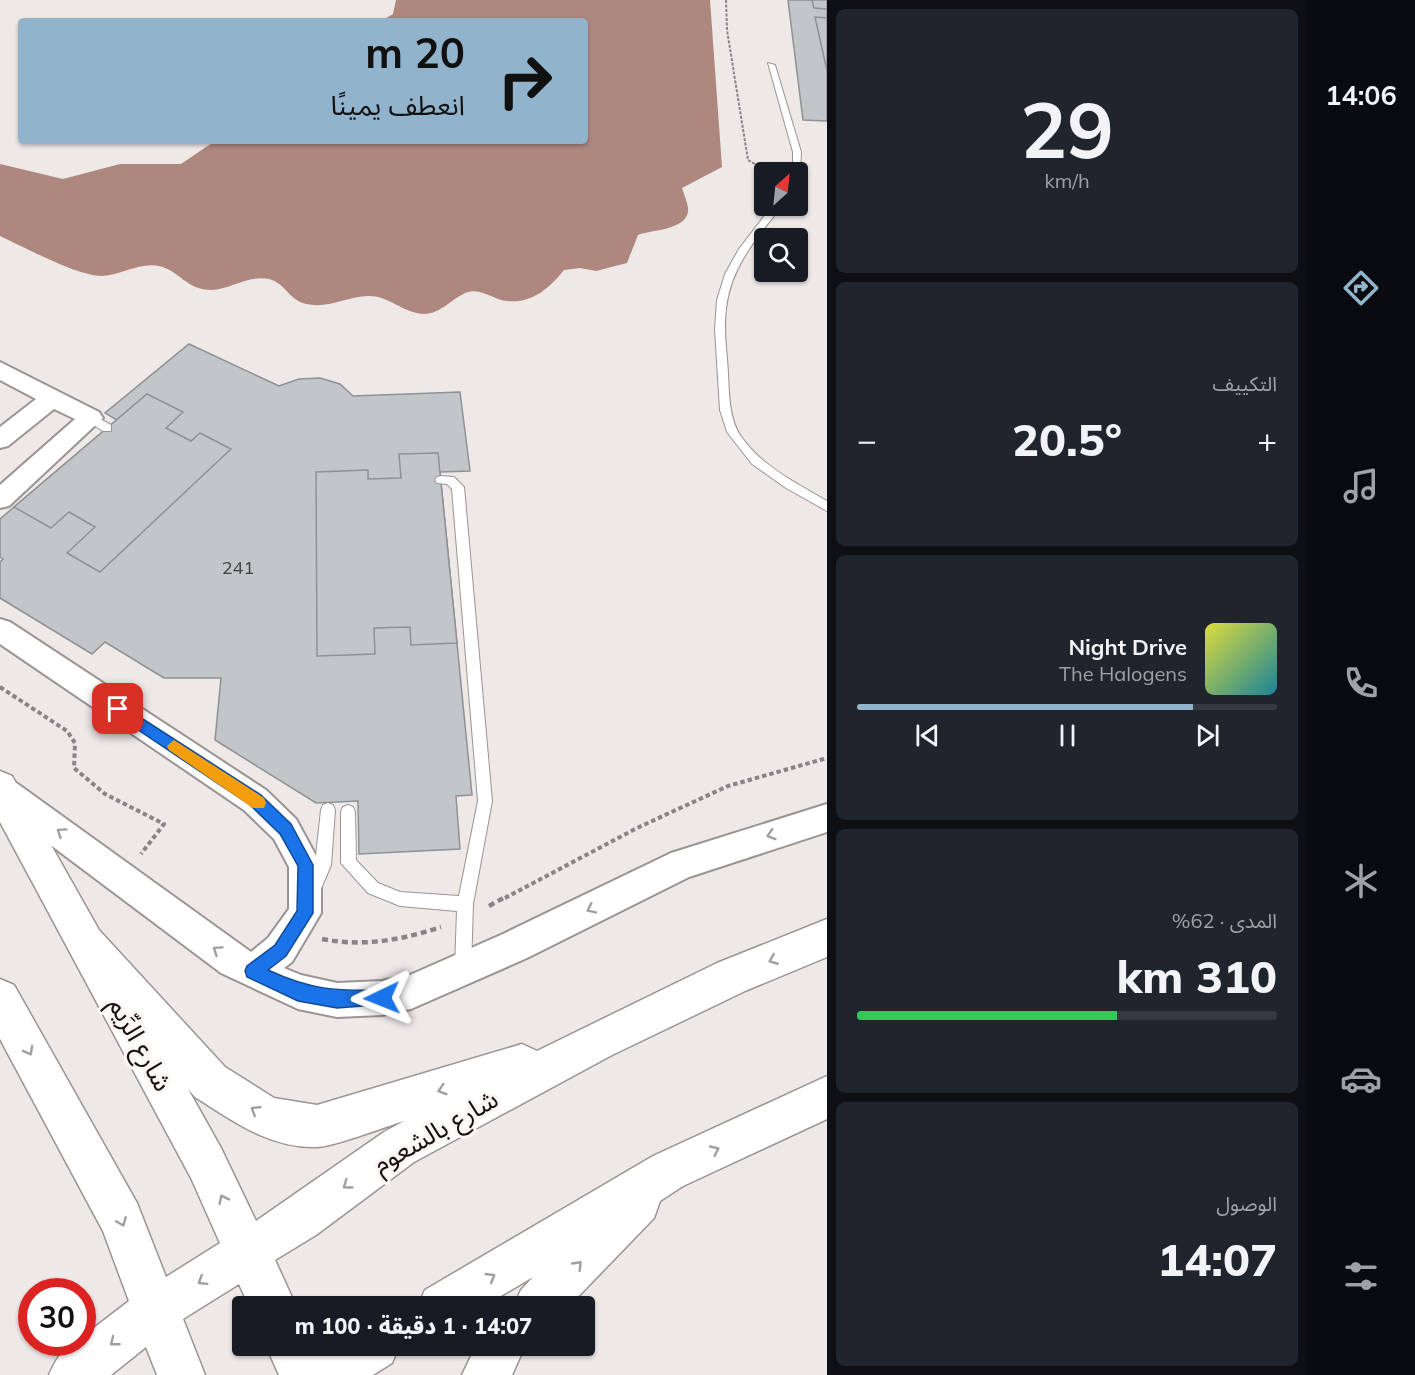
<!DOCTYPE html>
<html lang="ar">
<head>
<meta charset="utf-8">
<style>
	body { margin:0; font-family:Mulish,"Noto Sans Arabic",sans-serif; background:#20242c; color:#f1f3f6; direction:rtl; height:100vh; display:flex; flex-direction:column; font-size:22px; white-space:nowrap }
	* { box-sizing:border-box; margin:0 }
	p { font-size:20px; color:#9ea1a6 }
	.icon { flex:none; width:33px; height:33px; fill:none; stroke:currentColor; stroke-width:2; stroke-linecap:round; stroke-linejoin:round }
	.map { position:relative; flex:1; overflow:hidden; direction:ltr }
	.drawer { display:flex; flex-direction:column; gap:9px; padding:9px; background:#0d0f14; width:480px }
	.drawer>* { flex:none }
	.hud { position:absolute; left:18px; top:18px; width:570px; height:126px; border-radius:6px; box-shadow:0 2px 4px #0004; direction:rtl; background:#91b4cc; color:#111; overflow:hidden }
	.needle { width:39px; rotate:27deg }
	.tools { position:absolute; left:754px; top:162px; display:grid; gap:12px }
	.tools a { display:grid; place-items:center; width:54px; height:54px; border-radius:6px; background:#171b24; box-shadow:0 2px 4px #0004; font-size:30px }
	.speed { position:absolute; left:18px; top:1278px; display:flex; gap:12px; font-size:30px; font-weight:700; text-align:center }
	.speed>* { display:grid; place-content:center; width:78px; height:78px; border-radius:50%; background:#171b24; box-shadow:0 2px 4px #0004; line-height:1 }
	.speed .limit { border:9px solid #d22; background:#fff; color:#111 }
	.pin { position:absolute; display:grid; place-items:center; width:51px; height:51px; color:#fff; margin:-26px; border-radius:12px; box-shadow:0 3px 9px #0006 }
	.me { position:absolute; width:66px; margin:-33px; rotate:268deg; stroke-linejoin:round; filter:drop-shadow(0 0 4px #0008) }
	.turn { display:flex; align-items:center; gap:21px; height:126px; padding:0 24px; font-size:27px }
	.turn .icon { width:78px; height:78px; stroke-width:2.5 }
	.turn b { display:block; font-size:42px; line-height:51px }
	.big { font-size:45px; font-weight:800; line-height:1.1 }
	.drawer .tile { flex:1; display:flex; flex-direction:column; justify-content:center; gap:9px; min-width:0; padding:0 21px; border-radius:9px; background:#20242c }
	.drawer .dial { align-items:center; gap:0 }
	.dial b { font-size:78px; line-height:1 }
	.song { display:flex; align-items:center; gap:18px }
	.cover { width:72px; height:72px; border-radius:9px; background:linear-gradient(135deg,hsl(60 70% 55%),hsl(190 70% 35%)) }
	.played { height:6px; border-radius:3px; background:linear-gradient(90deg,#91b4cc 80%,#363941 80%) }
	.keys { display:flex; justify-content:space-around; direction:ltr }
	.heat { display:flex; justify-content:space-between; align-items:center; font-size:33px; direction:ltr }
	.charge { height:9px; border-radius:4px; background:linear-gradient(90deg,#34c759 62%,#363941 0) }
	.trip { position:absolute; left:232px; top:1296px; width:363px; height:60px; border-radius:6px; background:#171b24; box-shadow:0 2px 4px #0004; font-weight:800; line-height:60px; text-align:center; direction:rtl }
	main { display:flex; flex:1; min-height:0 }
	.tab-bar { display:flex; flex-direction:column; width:108px; justify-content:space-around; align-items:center; background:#090b0e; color:#9ea1a6 }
	.tab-bar .icon { width:42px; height:42px }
	.tab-bar .selected { color:#91b4cc }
	.tab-bar b { font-size:27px; color:#f1f3f6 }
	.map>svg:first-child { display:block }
	.water { fill:#ae877f }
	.building { fill:#c2c6c9; stroke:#8e9195; stroke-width:1.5 }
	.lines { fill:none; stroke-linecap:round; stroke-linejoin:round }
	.lane-casing { stroke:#9a9493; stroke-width:2 }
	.street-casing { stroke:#9a9493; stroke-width:4 }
	.secondary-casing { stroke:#9a9493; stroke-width:3 }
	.path-far2 { stroke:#8a8585; stroke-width:2; stroke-dasharray:3 1.5; stroke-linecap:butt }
	.path-far1 { stroke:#8a8585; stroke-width:4; stroke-dasharray:4.5 3; stroke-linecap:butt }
	.path { stroke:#8a8585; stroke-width:4.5; stroke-dasharray:6 4; stroke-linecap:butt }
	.lane { fill:#fff; fill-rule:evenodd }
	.street { fill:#fff; fill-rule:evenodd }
	.secondary { fill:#fff; fill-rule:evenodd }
	.oneway { stroke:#a09f9f }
	.route { fill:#1a73e8; stroke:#114b97; stroke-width:1.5 }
	.slow { fill:#f59e0b }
	.labels { text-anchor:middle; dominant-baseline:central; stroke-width:6; stroke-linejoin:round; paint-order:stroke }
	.number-label { font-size:18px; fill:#3e3e3e }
	.near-street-label { font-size:26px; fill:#121010; stroke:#fbf5f4 }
</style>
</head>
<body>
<main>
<nav class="tab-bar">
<b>14:06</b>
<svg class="icon selected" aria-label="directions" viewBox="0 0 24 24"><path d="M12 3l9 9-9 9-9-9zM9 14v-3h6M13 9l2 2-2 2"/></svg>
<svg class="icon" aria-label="music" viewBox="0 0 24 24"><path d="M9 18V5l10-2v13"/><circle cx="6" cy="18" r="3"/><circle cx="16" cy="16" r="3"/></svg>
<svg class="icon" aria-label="phone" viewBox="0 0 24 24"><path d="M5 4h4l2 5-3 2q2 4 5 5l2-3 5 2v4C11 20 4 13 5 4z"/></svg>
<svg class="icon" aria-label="climate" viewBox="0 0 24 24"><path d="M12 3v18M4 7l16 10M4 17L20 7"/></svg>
<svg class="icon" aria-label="car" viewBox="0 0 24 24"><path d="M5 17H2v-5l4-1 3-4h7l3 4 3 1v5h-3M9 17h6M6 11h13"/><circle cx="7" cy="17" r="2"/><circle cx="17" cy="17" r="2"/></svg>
<svg class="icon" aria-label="filters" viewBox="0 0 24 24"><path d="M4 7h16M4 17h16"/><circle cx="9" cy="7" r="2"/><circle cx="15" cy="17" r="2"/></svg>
</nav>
<section class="drawer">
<div class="tile dial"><b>29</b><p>km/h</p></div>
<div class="tile"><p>التكييف</p>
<div class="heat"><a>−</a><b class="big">20.5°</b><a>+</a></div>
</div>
<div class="tile">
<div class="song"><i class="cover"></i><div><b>Night Drive</b><p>The Halogens</p></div></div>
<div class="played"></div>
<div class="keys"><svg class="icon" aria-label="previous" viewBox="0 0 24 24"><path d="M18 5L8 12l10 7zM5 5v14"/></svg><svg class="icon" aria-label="pause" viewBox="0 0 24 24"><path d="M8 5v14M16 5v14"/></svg><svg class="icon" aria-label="next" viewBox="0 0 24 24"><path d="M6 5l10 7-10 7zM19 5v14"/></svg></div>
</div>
<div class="tile"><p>المدى · 62%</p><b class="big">310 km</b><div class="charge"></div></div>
<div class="tile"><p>الوصول</p><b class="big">14:07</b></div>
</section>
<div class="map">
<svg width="827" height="1375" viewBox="0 0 827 1375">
	<rect width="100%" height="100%" fill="#eee8e7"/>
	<!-- water -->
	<path class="water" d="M396 0H710L722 167 682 188C684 195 689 205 688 212 685 230 651 230 638 235L627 263 596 271 580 268 564 270C550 288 531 304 507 301 494 300 482 288 468 292 453 297 441 314 424 314 403 313 388 295 368 296 348 296 329 309 306 304 289 300 285 283 269 279 247 275 232 289 212 290 186 290 180 271 159 266 140 262 121 275 102 276 77 276 24 247 0 236V164L63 179 120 164H181L215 141H585V21H381L393 14Z"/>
	<!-- building -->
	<g class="building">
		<path d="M788 0H827V121L803 120Z"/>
		<path d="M812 0H827V9L814 8Z"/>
		<path d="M815 17 827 18V71Z"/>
		<path d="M189 344 279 386 299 379 320 378 340 384 353 396 460 392 470 471 440 472 472 795 456 796 460 849 359 854 358 801 316 803 215 740 221 678H164L105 642 92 654 0 598V562L3 559 0 557V519L117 420 105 413Z"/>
		<path d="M147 394 183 412 166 428 191 441 200 433 231 449 100 572 67 553 95 527 69 512 51 528 14 507Z"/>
		<path d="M438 453 457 643 411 645 410 627 374 628 375 654 317 656 316 472 368 470V479L401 478 399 454Z"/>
	</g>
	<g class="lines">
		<!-- lane casing -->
		<g class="lane-casing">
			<g id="lane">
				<path d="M768 63 775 65 801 152 800 174 793 172V152Z"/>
				<path d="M772 206H782C757 237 730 268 726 309 723 330 727 352 728 373 729 393 729 418 740 435 761 466 796 483 827 501V511L786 488 752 464 727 432 720 410 715 329 717 300 725 274 739 249Z"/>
				<path d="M91 414 111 425V431H103L87 421V415Z"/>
				<path d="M441 476 454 477 464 487 492 801 473 904 471 968 469 974 463 976 457 974 455 968 457 911 400 906 368 893 341 863V812L343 807 348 805 353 807 355 812 356 860 378 883 400 892 459 896 478 801 452 489 447 484 437 483 435 480 437 477Z"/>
				<path d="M328 803 333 805 335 810 331 865 320 891 315 893 310 891 307 886 315 865 321 810 323 805Z"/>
			</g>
		</g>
		<!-- street casing -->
		<g class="street-casing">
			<g id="street">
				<path d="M0 362 99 412 103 418 9 506 0 508V485L75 419 54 409 8 446 0 448V427L36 399 0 380Z"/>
				<path d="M0 619 10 622 266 790 296 819 321 865V913L292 962 284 968 301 975 337 983 382 981 410 975 503 934 671 853 827 804V832L689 877 527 958 411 1009 382 1015 337 1017 298 1009 221 973 0 807V780L4 778 15 782 251 952 268 938 289 909V867L274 839 244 810 0 644Z"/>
			</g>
		</g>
		<!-- secondary casing -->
		<g class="secondary-casing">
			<g id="secondary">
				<path d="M0 771 12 776 99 930 225 1067 274 1098 317 1105 522 1044 537 1051 717 963 827 919V957L745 991 612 1055 414 1162 316 1235 275 1260 296 1306H249L239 1284 183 1319 205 1375H157L146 1347 111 1375H49C55 1361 65 1342 82 1342V1337L129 1301 103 1231 0 1039V979L14 985 137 1203 166 1277 220 1243 191 1178 0 822ZM188 1089 195 1097C233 1121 269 1148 316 1147 334 1147 384 1127 404 1121L384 1132 256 1221 221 1148Z"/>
				<path d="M827 1076V1119L683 1186 660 1201 654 1218 569 1306H514L521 1290 533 1277 484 1306H418L425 1290 653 1156Z"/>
				<path d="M266 1346H314L318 1355 333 1346H399L392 1363 373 1375H279Z"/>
				<path d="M476 1346H525L512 1375H462Z"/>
			</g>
		</g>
		<!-- path-far2 -->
		<path class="path-far2" d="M726 0 727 30 748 160 769 172"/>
		<!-- path-far1 -->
		<g class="path-far1">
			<path d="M0 687 67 731 75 743 74 768 105 794 164 824 141 854"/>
			<path d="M505 898 637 828 728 786 827 758"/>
		</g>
		<!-- path -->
		<g class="path">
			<path d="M489 906 507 896"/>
			<path d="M322 939C364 947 401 940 441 927"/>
		</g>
		<!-- lane -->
		<use href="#lane" class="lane"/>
		<!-- street -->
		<use href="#street" class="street"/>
		<!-- secondary -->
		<use href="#secondary" class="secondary"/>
	</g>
	<!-- one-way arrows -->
	<defs><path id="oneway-chevron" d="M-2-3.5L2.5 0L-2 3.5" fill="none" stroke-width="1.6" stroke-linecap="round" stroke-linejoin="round" transform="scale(1.5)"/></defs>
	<g class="oneway">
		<use href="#oneway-chevron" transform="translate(61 832) rotate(-145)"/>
		<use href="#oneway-chevron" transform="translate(771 835) rotate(162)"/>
		<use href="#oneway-chevron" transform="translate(591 909) rotate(154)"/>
		<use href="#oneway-chevron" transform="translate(217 950) rotate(-145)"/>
		<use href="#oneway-chevron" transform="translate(773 960) rotate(158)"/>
		<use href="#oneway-chevron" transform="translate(29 1051) rotate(61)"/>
		<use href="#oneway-chevron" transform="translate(442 1090) rotate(163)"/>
		<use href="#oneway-chevron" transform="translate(255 1110) rotate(-148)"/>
		<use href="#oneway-chevron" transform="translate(715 1150) rotate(-25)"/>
		<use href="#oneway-chevron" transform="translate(347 1185) rotate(144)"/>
		<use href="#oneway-chevron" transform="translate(223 1199) rotate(-116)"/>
		<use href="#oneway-chevron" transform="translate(122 1222) rotate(67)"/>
		<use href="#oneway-chevron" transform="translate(578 1265) rotate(-46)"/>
		<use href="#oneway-chevron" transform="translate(491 1277) rotate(-31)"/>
		<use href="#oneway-chevron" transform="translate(202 1281) rotate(148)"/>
		<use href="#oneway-chevron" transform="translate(114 1342) rotate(142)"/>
	</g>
	<!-- route -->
	<path class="route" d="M118 703 261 795 291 824 313 865V913L286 956 268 970C311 990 335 991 382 990L388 992 390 998 388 1004 337 1008 298 1001 247 977 245 971 247 966 275 945 297 911 298 866 280 834 250 805 113 713 111 709Z"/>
	<!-- slow -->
	<path class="slow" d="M174 740 264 798 266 803 264 808H253L169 750 167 746Z"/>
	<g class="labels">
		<!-- number labels -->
		<g class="number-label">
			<text x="238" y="567">241</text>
		</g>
		<!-- near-street labels -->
		<g class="near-street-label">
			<text transform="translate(141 1044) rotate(61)">شارع الرِّيم</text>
			<text transform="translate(435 1131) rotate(-30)">شارع بالشعوم</text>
		</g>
	</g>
</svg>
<div class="tools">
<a><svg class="needle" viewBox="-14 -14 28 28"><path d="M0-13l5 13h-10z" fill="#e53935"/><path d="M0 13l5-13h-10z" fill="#9ea1a6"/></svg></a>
<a><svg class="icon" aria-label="search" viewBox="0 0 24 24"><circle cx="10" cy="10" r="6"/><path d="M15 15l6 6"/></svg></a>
</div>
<div class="speed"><div class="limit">30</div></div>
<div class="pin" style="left:118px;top:709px;background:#d93025"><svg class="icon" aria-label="arrive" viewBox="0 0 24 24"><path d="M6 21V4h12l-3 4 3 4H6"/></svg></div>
<svg class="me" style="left:382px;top:998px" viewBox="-20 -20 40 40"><path d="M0-17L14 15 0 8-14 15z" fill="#1a73e8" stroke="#fff" stroke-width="4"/></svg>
<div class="trip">14:07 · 1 دقيقة · 100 m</div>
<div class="hud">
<div class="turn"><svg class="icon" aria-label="right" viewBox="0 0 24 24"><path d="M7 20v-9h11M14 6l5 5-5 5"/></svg><div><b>20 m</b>انعطف يمينًا</div></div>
</div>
</div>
</main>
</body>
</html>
